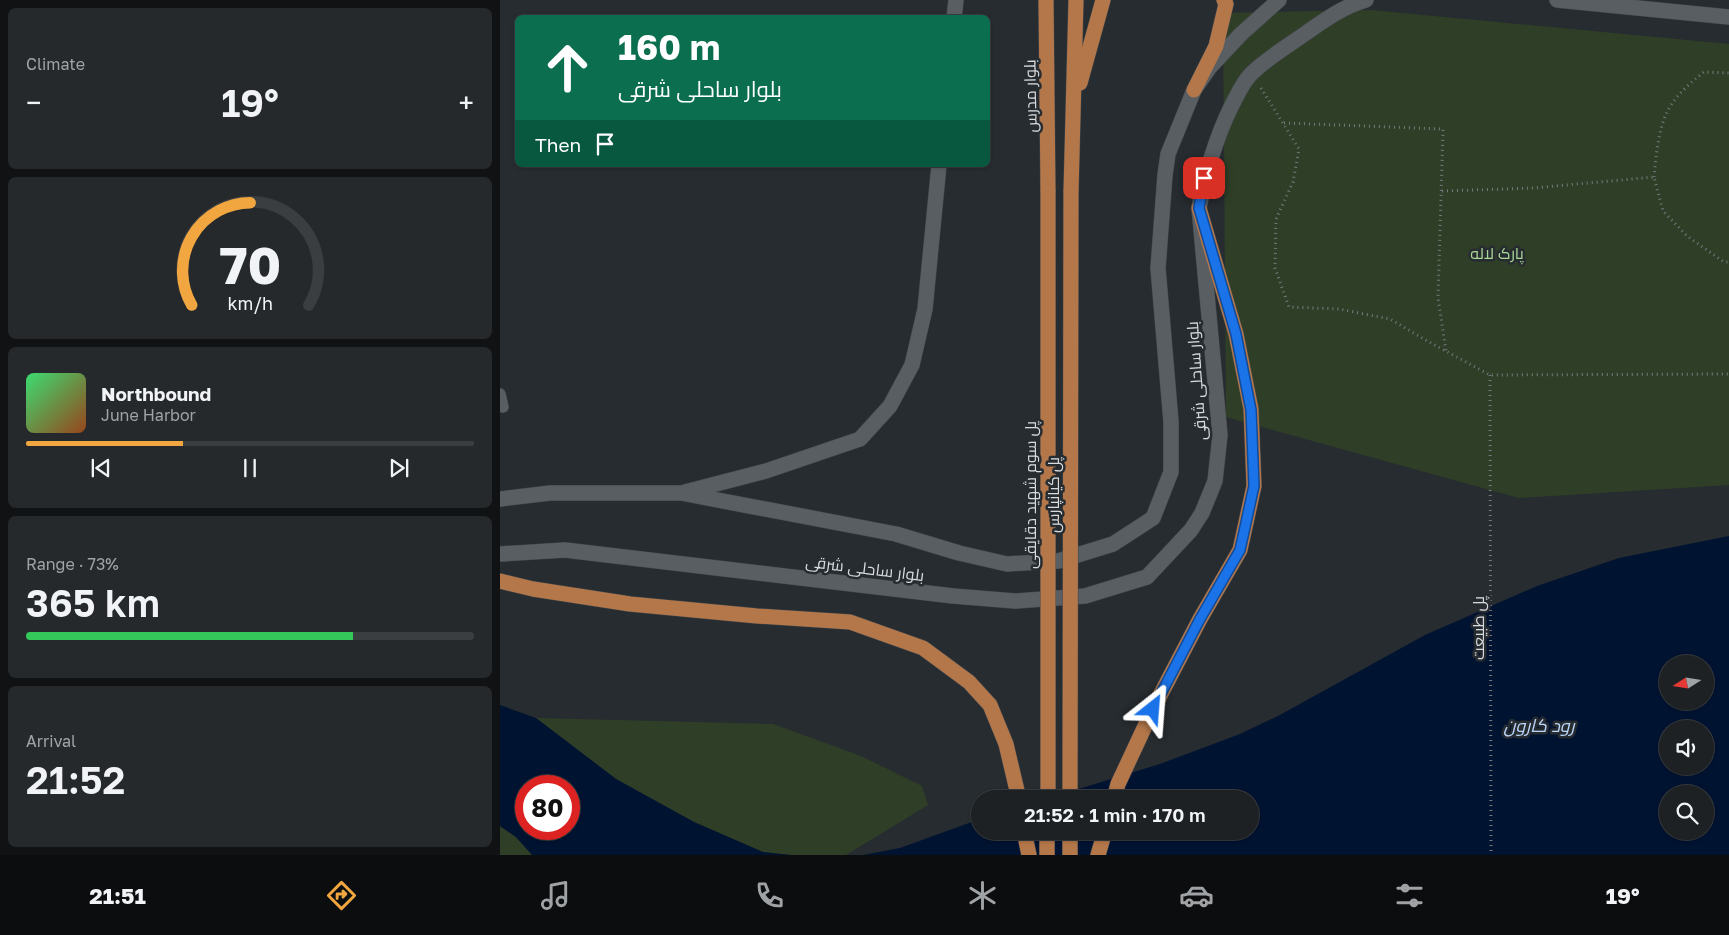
<!DOCTYPE html>
<html lang="en">
<head>
<meta charset="utf-8">
<style>
	body { margin:0; font-family:"Golos Text",Cairo,sans-serif; background:#25292c; color:#f1f3f6; height:100vh; display:flex; flex-direction:column; font-size:19px; white-space:nowrap }
	* { box-sizing:border-box; margin:0 }
	p { font-size:16px; color:#a0a3a6 }
	.icon { flex:none; width:28px; height:28px; fill:none; stroke:currentColor; stroke-width:2; stroke-linecap:round; stroke-linejoin:round }
	.map { position:relative; flex:1; overflow:hidden }
	.sheet { display:flex; flex-direction:column; gap:8px; padding:8px; background:#101214; width:500px }
	.sheet>* { flex:none }
	.hud { position:absolute; left:15px; top:15px; width:475px; height:152px; border-radius:8px; box-shadow:0 1px 4px #0004,0 0 0 1px #3b3e41; background:#0b6e4f; color:#fff; overflow:hidden }
	.needle { width:32px; rotate:258deg }
	.tools { position:absolute; left:1159px; top:655px; display:grid; gap:10px }
	.tools a { display:grid; place-items:center; width:55px; height:55px; border-radius:50%; background:#1d2124; box-shadow:0 1px 4px #0004,0 0 0 1px #3b3e41; font-size:25px }
	.speed { position:absolute; left:15px; top:775px; display:flex; gap:10px; font-size:25px; font-weight:700; text-align:center }
	.speed>* { display:grid; place-content:center; width:65px; height:65px; border-radius:50%; background:#1d2124; box-shadow:0 1px 4px #0004,0 0 0 1px #3b3e41; line-height:1 }
	.speed .limit { border:8px solid #d22; background:#fff; color:#111 }
	.pin { position:absolute; display:grid; place-items:center; width:42px; height:42px; color:#fff; margin:-21px; border-radius:10px; box-shadow:0 2px 8px #0006 }
	.me { position:absolute; width:55px; margin:-28px; rotate:28deg; stroke-linejoin:round; filter:drop-shadow(0 0 4px #0008) }
	.turn { display:flex; align-items:center; gap:18px; height:105px; padding:0 20px; font-size:22px }
	.turn .icon { width:65px; height:65px; stroke-width:2.5 }
	.turn b { display:block; font-size:35px; line-height:42px }
	.then { display:flex; align-items:center; height:48px; padding:0 20px; background:#0003; gap:10px; font-size:19px }
	.big { font-size:38px; font-weight:600; line-height:1.1 }
	.sheet .tile { flex:1; display:flex; flex-direction:column; justify-content:center; gap:8px; min-width:0; padding:0 18px; border-radius:8px; background:#25292c }
	.sheet .dial { align-items:center; gap:0 }
	.dial svg { height:130px; overflow:visible; fill:none; stroke:#3b3e41; stroke-width:7; stroke-linecap:round; text-anchor:middle }
	.dial text { fill:#f1f3f6; stroke:none }
	.song { display:flex; align-items:center; gap:15px }
	.cover { width:60px; height:60px; border-radius:8px; background:linear-gradient(135deg,hsl(140 70% 55%),hsl(20 70% 35%)) }
	.played { height:5px; border-radius:2px; background:linear-gradient(90deg,#f1a640 35%,#3b3e41 35%) }
	.keys { display:flex; justify-content:space-around; direction:ltr }
	.heat { display:flex; justify-content:space-between; align-items:center; font-size:28px; direction:ltr }
	.charge { height:8px; border-radius:4px; background:linear-gradient(90deg,#34c759 73%,#3b3e41 0) }
	.trip { position:absolute; left:471px; top:790px; width:288px; height:50px; border-radius:25px; background:#1d2124; box-shadow:0 1px 4px #0004,0 0 0 1px #3b3e41; font-weight:600; line-height:50px; text-align:center }
	.tabs { display:flex; height:80px; justify-content:space-around; align-items:center; background:#0c0d0e; color:#a0a3a6 }
	.tabs .icon { width:35px; height:35px }
	.tabs .current { color:#f1a640 }
	.tabs b { font-size:22px; color:#f1f3f6 }
	main { display:flex; flex:1; min-height:0 }
	.map>svg:first-child { display:block }
	.green { fill:#2f3f27 }
	.water { fill:#001331; fill-rule:evenodd }
	.lines { fill:none; stroke-linecap:round; stroke-linejoin:round }
	.service-casing { stroke:#44484c; stroke-width:12 }
	.secondary-casing { stroke:#44484c; stroke-width:16 }
	.trunk-casing { stroke:#44484c; stroke-width:16 }
	.path { stroke:#75797d; stroke-width:3; stroke-dasharray:1 4; stroke-linecap:butt }
	.service { stroke:#595e63; stroke-width:11 }
	.secondary { stroke:#595e63; stroke-width:15 }
	.trunk { stroke:#b4774a; stroke-width:15 }
	.trunk-bridge-casing { stroke:#44484c; stroke-width:16; stroke-linecap:butt }
	.trunk-bridge { stroke:#b4774a; stroke-width:15 }
	.route-casing { stroke:#114b97; stroke-width:12 }
	.route { stroke:#1a73e8; stroke-width:9 }
	.labels { text-anchor:middle; dominant-baseline:central; stroke-width:5; stroke-linejoin:round; paint-order:stroke }
	.street-label { font-size:16px; fill:#d9dcdf; stroke:#272c30 }
	.park-label { font-size:16px; fill:#aad796; stroke:#272c30 }
	.water-label { font-size:18px; font-style:italic; fill:#bad6fb; stroke:#272c30 }
</style>
</head>
<body>
<main>
<section class="sheet">
<div class="tile"><p>Climate</p>
<div class="heat"><a>−</a><b class="big">19°</b><a>+</a></div>
</div>
<div class="tile dial"><svg viewBox="0 0 100 80">
<path d="M14 69A42 42 0 1 1 86 69"/>
<path d="M14 69A42 42 0 0 1 50 6" stroke="#f1a640"/>
<text x="50" y="56" font-size="32" font-weight="700">70</text>
<text x="50" y="72" font-size="11">km/h</text>
</svg></div>
<div class="tile">
<div class="song"><i class="cover"></i><div><b>Northbound</b><p>June Harbor</p></div></div>
<div class="played"></div>
<div class="keys"><svg class="icon" aria-label="previous" viewBox="0 0 24 24"><path d="M18 5L8 12l10 7zM5 5v14"/></svg><svg class="icon" aria-label="pause" viewBox="0 0 24 24"><path d="M8 5v14M16 5v14"/></svg><svg class="icon" aria-label="next" viewBox="0 0 24 24"><path d="M6 5l10 7-10 7zM19 5v14"/></svg></div>
</div>
<div class="tile"><p>Range · 73%</p><b class="big">365 km</b><div class="charge"></div></div>
<div class="tile"><p>Arrival</p><b class="big">21:52</b></div>
</section>
<div class="map">
<svg width="1229" height="855" viewBox="0 0 1229 855">
	<rect width="100%" height="100%" fill="#272c30"/>
	<!-- green -->
	<g class="green">
		<path d="M871 10 1229 44V485L1019 498 726 417 723 13Z"/>
		<path d="M36 718 273 724 361 756 422 786 428 805 346 855H291L263 852 194 822 116 779Z"/>
		<path d="M0 826 16 837 32 855H0Z"/>
	</g>
	<!-- water -->
	<g class="water">
		<path d="M1229 536V855H363L400 848 480 819V831H750V799H546L660 764 740 734 778 716 925 635 1037 586 1119 558ZM1168 664H1205V701H1168ZM1168 729H1205V766H1168ZM1168 794H1205V831H1168Z"/>
		<path d="M0 705 36 718 116 779 194 822 263 852 291 855H32L16 837 0 826ZM26 786H69V829H26Z"/>
	</g>
	<g class="lines">
		<!-- service casing -->
		<g class="service-casing">
			<path id="service" d="M0 394 3 407"/>
		</g>
		<!-- secondary casing -->
		<g class="secondary-casing">
			<g id="secondary">
				<path d="M1057 0 1229 17"/>
				<path d="M454 18 456 0"/>
				<path d="M185 492 266 471 360 439 390 406 412 365 425 309 439 165"/>
				<path d="M0 499 50 493H181L396 534 459 553 507 564 558 561 613 544 653 518 671 472V422L658 268 665 175 668 154 694 90 710 67 741 34 779 0"/>
				<path d="M0 554 65 550 453 596 515 601 585 596 647 577 691 530 702 513 715 481 720 435 699 208C706 171 715 140 731 107 737 96 742 83 751 74 767 58 788 46 806 33 825 20 844 6 866 0"/>
			</g>
		</g>
		<!-- trunk casing -->
		<g class="trunk-casing">
			<g id="trunk">
				<path d="M546 0 548 192"/>
				<path d="M580 83 603 0"/>
				<path d="M694 90 716 46 726 4 724 0"/>
				<path d="M571 192 576 0"/>
				<path d="M0 581 33 589 130 604 257 616 350 622 423 648 469 682 490 705 506 744 519 799"/>
				<path d="M614 799 618 784 653 709 700 619 740 550 754 486 751 409 736 334 699 208"/>
				<path d="M524 831 529 855"/>
				<path d="M547 855V831"/>
				<path d="M570 855V831"/>
				<path d="M598 855 605 831"/>
			</g>
		</g>
		<!-- path -->
		<g class="path">
			<path d="M761 88 799 149 793 182 776 219 775 268 789 307 839 309 890 319 929 342 990 375 1229 374"/>
			<path d="M784 123 943 129 938 298 946 351"/>
			<path d="M1154 177C1156 157 1158 131 1167 112 1175 96 1190 83 1204 72L1229 73"/>
			<path d="M942 191 1034 188 1154 177 1163 211 1187 236 1224 262H1229"/>
			<path d="M990 375 991 855"/>
		</g>
		<!-- service -->
		<use href="#service" class="service"/>
		<!-- secondary -->
		<use href="#secondary" class="secondary"/>
		<!-- trunk -->
		<use href="#trunk" class="trunk"/>
		<!-- trunk-bridge casing -->
		<g class="trunk-bridge-casing">
			<g id="trunk-bridge">
				<path d="M548 799V192"/>
				<path d="M570 799 571 192"/>
			</g>
		</g>
		<!-- trunk-bridge -->
		<use href="#trunk-bridge" class="trunk-bridge"/>
	</g>
	<g class="lines">
		<!-- route casing -->
		<g class="route-casing">
			<path id="route" d="M653 709 700 619 740 550 754 486 751 410 736 334 699 208 704 178"/>
		</g>
		<!-- route -->
		<use href="#route" class="route"/>
	</g>
	<g class="labels">
		<!-- street labels -->
		<g class="street-label">
			<text transform="translate(530 96) rotate(-91)">بلوار مدرس</text>
			<text transform="translate(696 381) rotate(-94)">بلوار ساحلی شرقی</text>
			<text transform="translate(530 495) rotate(-90)">پل سوم شهید دقایقی</text>
			<text transform="translate(553 495) rotate(-90)">پل کیانپارس</text>
			<text transform="translate(365 568) rotate(7)">بلوار ساحلی شرقی</text>
			<text transform="translate(978 628) rotate(-90)">پل طبیعت</text>
		</g>
		<!-- park labels -->
		<g class="park-label">
			<text x="997" y="253">پارک لاله</text>
		</g>
		<!-- water labels -->
		<g class="water-label">
			<text x="1039" y="725">رود کارون</text>
		</g>
	</g>
</svg>
<div class="tools">
<a><svg class="needle" viewBox="-14 -14 28 28"><path d="M0-13l5 13h-10z" fill="#e53935"/><path d="M0 13l5-13h-10z" fill="#a0a3a6"/></svg></a>
<a><svg class="icon" aria-label="sound" viewBox="0 0 24 24"><path d="M4 9h4l5-4v14l-5-4H4zM17 9q2 3 0 6"/></svg></a>
<a><svg class="icon" aria-label="search" viewBox="0 0 24 24"><circle cx="10" cy="10" r="6"/><path d="M15 15l6 6"/></svg></a>
</div>
<div class="speed"><div class="limit">80</div></div>
<div class="pin" style="left:704px;top:178px;background:#d93025"><svg class="icon" aria-label="arrive" viewBox="0 0 24 24"><path d="M6 21V4h12l-3 4 3 4H6"/></svg></div>
<svg class="me" style="left:653px;top:709px" viewBox="-20 -20 40 40"><path d="M0-17L14 15 0 8-14 15z" fill="#1a73e8" stroke="#fff" stroke-width="4"/></svg>
<div class="trip">21:52 · 1 min · 170 m</div>
<div class="hud">
<div class="turn"><svg class="icon" aria-label="ahead" viewBox="0 0 24 24"><path d="M12 20V5M6 11l6-6 6 6"/></svg><div><b>160 m</b>بلوار ساحلی شرقی</div></div>
<div class="then">Then<svg class="icon" aria-label="arrive" viewBox="0 0 24 24"><path d="M6 21V4h12l-3 4 3 4H6"/></svg></div>
</div>
</div>
</main>
<nav class="tabs">
<b>21:51</b>
<svg class="icon current" aria-label="directions" viewBox="0 0 24 24"><path d="M12 3l9 9-9 9-9-9zM9 14v-3h6M13 9l2 2-2 2"/></svg>
<svg class="icon" aria-label="music" viewBox="0 0 24 24"><path d="M9 18V5l10-2v13"/><circle cx="6" cy="18" r="3"/><circle cx="16" cy="16" r="3"/></svg>
<svg class="icon" aria-label="phone" viewBox="0 0 24 24"><path d="M5 4h4l2 5-3 2q2 4 5 5l2-3 5 2v4C11 20 4 13 5 4z"/></svg>
<svg class="icon" aria-label="climate" viewBox="0 0 24 24"><path d="M12 3v18M4 7l16 10M4 17L20 7"/></svg>
<svg class="icon" aria-label="car" viewBox="0 0 24 24"><path d="M5 17H2v-5l4-1 3-4h7l3 4 3 1v5h-3M9 17h6M6 11h13"/><circle cx="7" cy="17" r="2"/><circle cx="17" cy="17" r="2"/></svg>
<svg class="icon" aria-label="filters" viewBox="0 0 24 24"><path d="M4 7h16M4 17h16"/><circle cx="9" cy="7" r="2"/><circle cx="15" cy="17" r="2"/></svg>
<b>19°</b>
</nav>
</body>
</html>
